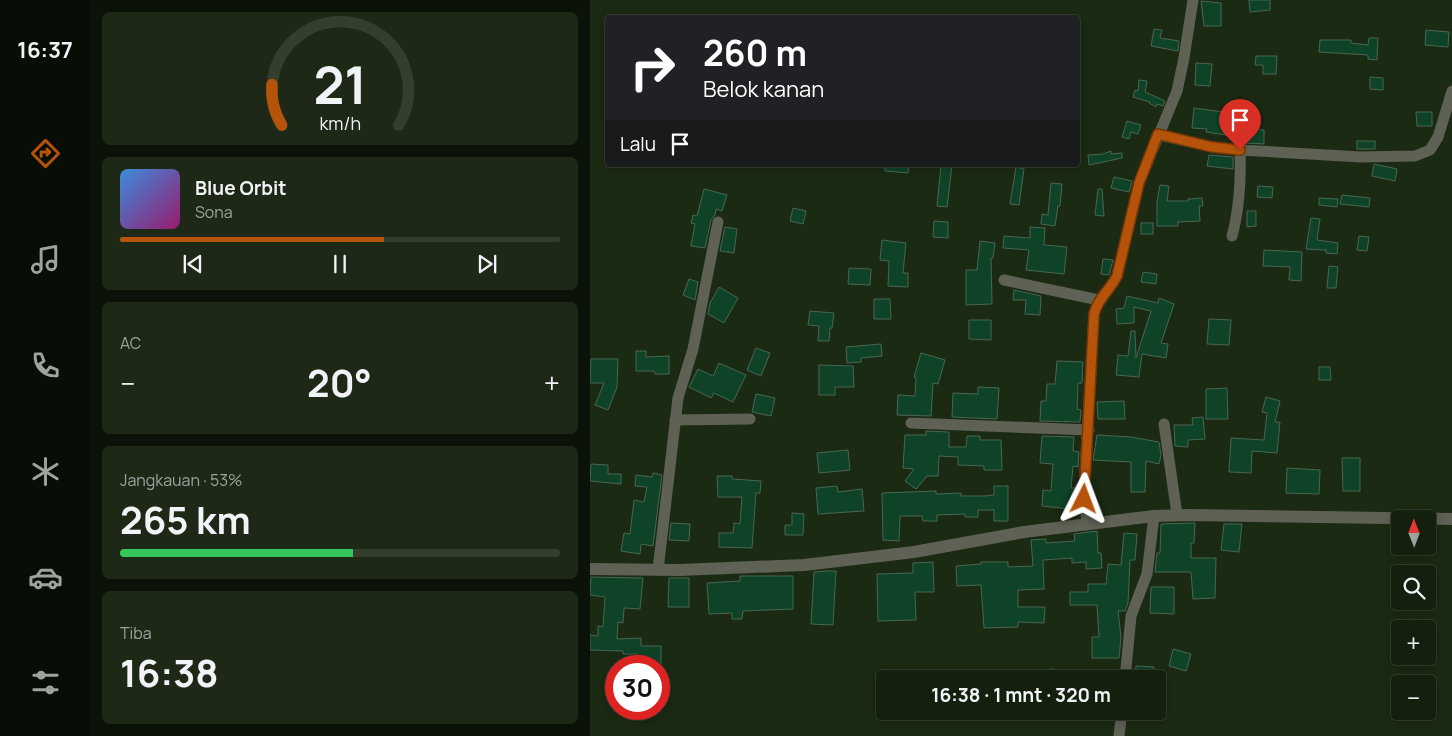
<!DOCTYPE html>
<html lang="id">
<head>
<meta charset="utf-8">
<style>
	body { margin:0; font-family:Manrope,sans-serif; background:#1d2817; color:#f1f3f6; height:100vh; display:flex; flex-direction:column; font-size:19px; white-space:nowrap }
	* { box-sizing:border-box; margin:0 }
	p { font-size:16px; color:#9da39e }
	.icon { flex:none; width:28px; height:28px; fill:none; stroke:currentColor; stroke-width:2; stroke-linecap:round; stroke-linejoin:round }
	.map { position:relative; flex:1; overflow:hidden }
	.drawer { display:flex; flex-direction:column; gap:12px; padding:12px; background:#0b1208; width:500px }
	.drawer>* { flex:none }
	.hud { position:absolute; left:15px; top:15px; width:475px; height:152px; border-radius:5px; box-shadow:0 2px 12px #0003,0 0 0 1px #333e2e; background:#202124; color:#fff; overflow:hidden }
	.needle { width:32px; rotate:359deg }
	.buttons { position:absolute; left:801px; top:510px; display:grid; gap:10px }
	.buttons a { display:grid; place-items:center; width:45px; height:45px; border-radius:5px; background:#14200e; box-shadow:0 2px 12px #0003,0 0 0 1px #333e2e; font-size:25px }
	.speed { position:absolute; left:15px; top:655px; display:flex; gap:10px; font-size:25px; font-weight:700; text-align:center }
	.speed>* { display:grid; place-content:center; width:65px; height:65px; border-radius:50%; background:#14200e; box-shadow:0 2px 12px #0003,0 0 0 1px #333e2e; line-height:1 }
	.speed .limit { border:8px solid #d22; background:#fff; color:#111 }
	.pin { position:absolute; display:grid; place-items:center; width:42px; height:42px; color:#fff; margin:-51px -21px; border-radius:50% 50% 50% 0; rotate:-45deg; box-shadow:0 0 5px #0007 }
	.pin .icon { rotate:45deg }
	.me { position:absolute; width:55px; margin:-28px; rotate:3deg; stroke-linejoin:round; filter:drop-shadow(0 0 4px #0008) }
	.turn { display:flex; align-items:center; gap:18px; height:105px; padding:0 15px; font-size:22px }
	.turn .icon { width:65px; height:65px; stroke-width:2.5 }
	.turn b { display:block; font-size:35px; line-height:42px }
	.then { display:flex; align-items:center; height:48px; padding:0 15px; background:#0003; gap:10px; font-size:19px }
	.big { font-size:38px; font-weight:700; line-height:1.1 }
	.drawer .tile { flex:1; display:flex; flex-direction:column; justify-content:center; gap:8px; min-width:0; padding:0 18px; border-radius:8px; background:#1d2817 }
	.drawer .dial { align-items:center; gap:0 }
	.dial svg { height:130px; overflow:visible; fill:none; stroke:#333e2e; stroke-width:7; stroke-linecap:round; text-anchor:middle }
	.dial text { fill:#f1f3f6; stroke:none }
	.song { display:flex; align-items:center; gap:15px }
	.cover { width:60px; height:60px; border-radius:8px; background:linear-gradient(135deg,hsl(210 70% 55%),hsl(320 70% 35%)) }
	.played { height:5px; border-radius:2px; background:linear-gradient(90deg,#b45309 60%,#333e2e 60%) }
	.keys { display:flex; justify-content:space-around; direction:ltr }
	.heat { display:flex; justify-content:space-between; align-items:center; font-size:28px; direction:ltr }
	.charge { height:8px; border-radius:4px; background:linear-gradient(90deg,#34c759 53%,#333e2e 0) }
	.trip { position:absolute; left:286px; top:670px; width:290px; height:50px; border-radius:5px; background:#14200e; box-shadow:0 2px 12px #0003,0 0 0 1px #333e2e; font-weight:700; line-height:50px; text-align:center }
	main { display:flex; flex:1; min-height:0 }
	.dock { display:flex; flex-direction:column; width:90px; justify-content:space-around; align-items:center; background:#080d06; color:#9da39e }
	.dock .icon { width:35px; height:35px }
	.dock .active { color:#b45309 }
	.dock b { font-size:22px; color:#f1f3f6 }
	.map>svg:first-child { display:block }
	.building { fill:#0f4328; stroke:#496653 }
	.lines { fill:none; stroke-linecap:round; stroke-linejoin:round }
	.minor { stroke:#5e6154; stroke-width:11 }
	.tertiary { stroke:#5e6154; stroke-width:12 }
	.route-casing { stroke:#753606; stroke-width:12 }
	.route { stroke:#b45309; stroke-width:9 }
</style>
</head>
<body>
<main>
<nav class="dock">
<b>16:37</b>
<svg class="icon active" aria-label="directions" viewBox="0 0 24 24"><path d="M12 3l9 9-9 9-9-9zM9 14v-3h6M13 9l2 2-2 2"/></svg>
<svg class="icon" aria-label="music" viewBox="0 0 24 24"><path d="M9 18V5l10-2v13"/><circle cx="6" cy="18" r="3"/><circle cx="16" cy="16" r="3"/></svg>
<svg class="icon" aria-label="phone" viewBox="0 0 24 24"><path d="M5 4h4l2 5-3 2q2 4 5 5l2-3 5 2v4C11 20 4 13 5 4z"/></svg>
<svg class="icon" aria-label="climate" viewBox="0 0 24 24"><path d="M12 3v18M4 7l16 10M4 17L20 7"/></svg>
<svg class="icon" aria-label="car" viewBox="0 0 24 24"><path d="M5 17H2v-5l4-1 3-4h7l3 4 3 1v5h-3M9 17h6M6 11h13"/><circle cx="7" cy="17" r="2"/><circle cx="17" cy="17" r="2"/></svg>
<svg class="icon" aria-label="filters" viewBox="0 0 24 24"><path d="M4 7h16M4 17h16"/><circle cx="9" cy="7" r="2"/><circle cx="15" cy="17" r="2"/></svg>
</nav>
<section class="drawer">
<div class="tile dial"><svg viewBox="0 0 100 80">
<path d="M14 69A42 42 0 1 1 86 69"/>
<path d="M14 69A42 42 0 0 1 8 44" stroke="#b45309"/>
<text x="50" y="56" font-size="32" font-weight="700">21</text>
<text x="50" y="72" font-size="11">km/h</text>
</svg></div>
<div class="tile">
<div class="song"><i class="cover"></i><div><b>Blue Orbit</b><p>Sona</p></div></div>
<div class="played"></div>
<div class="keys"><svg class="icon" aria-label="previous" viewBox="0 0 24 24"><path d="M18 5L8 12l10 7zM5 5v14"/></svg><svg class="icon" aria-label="pause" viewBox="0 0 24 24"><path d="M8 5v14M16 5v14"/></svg><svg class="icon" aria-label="next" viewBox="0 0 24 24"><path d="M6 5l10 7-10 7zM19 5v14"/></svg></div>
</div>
<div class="tile"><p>AC</p>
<div class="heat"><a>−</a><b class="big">20°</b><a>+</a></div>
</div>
<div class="tile"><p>Jangkauan · 53%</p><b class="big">265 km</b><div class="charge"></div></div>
<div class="tile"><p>Tiba</p><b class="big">16:38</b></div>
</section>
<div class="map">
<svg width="862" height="736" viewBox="0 0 862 736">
	<rect width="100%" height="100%" fill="#1b2a13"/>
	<!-- building -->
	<g class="building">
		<path d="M659 0H680V10L660 12Z"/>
		<path d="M611 1 631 3V26H614Z"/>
		<path d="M564 29 572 30 570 38 589 41 588 51 561 46Z"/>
		<path d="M836 30 859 32 858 47 835 45Z"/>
		<path d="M779 38H788L787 60 778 59V55L729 52 730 40H761V43L778 45Z"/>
		<path d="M666 56H687L686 74H673V65H665Z"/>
		<path d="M606 63 622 64 620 86 605 85Z"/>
		<path d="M780 77 793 78V90L780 89Z"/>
		<path d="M549 80 557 81 555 92 575 101 573 106 567 104 566 107 559 103 560 102 543 97 545 90 548 91Z"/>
		<path d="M604 108 633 112 632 118 653 121 652 128 674 130V144L655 143V138L616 132 617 129 602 128Z"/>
		<path d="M826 112H842V126H827Z"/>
		<path d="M537 121 551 125 548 134 541 132 539 139 532 137Z"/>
		<rect x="767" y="141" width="18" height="8"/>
		<path d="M521 151V154L532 153V158L499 165 498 155 513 154Z"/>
		<path d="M619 155 643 157V169L617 166Z"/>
		<path d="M784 164 807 169 805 181 782 176Z"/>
		<path d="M295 165H319L318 173 295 171Z"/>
		<path d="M351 165H362L357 207 347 206Z"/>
		<path d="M426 167 434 169 429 205 420 204Z"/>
		<path d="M524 177 542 181 539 192 521 188Z"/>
		<path d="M461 183 472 184 470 206H468L465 226 451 224 452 214 458 215Z"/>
		<path d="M570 185 579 186 577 201H598V199L612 198 613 206H609L610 221 588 222V226H567V202Z"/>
		<path d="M668 186 683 187 682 198 667 197Z"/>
		<path d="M114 189 137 195 132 211 126 209 125 215 121 220 115 248 101 246 105 224 101 223 103 215 107 216Z"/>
		<path d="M508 189H512L514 216 505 215Z"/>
		<path d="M752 195 780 198 779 207 750 204Z"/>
		<path d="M729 198 748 199 747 207 729 205Z"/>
		<path d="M203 208 216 211 213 224 200 221Z"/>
		<path d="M657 211H666V226L657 227Z"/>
		<path d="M721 218 730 219 727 240 748 243 747 254 736 253V250L716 249Z"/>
		<path d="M344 221 358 222V238L343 237Z"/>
		<rect x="551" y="223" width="12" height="11"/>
		<path d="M135 227 147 229 144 253 130 251Z"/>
		<path d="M440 227 455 228 454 245 477 247 474 274 436 270 439 250 413 248 414 236 440 238Z"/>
		<path d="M769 236 779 237 777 251 767 250Z"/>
		<path d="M292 240 316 243 313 273H318V287L298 286 299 261 290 260Z"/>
		<path d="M390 241 405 243 403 258H401L402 304 376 305V270H387Z"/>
		<path d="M674 250 712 252 711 281 699 280 700 267 673 266Z"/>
		<path d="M513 259 523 260 519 275 511 274Z"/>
		<path d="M739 266 748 267 746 288H737Z"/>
		<path d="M259 268 281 269 280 285 258 284Z"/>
		<path d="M553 272 567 274 566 284 551 282Z"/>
		<path d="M99 279 108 282 105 300 93 295Z"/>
		<path d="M129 287 148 298 134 323 118 314 120 303Z"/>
		<path d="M424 290 451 296 450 315 435 314 436 300H423Z"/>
		<path d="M537 296 568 303 569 298 584 304 571 343 578 344 576 358 552 354 549 377 526 375 528 355 538 356 541 331H545L546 358 561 311 544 307V323L527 324 526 309 534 308Z"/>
		<path d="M284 299H300L301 319H284Z"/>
		<path d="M220 311 244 313 242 328H240L239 341H228L229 326 218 325Z"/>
		<path d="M619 319 641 320 639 345 617 344Z"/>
		<path d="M379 320H401V340L379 339Z"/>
		<path d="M291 344 292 356 271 358V362L257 363 256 347Z"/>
		<path d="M166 348 180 353 171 376 157 370Z"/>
		<path d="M46 351H56V357L79 356V374H65L64 371H46Z"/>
		<path d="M331 353 355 360 348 384 343 383 341 416 307 415 308 395 325 396 326 378 324 377Z"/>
		<path d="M1 359H28L27 387 18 410 5 405 14 383H0Z"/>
		<path d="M467 361 493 362 492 383H488L487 409 491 410 490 422 450 421 451 401H456L457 384H465Z"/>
		<path d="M129 363 156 375 143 402 124 393 121 398 99 387 108 369 123 376Z"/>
		<path d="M229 365 263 366 264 387H245V395H229Z"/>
		<path d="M729 367H740L741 380H729Z"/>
		<path d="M388 387 409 388 407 419 362 417 363 393 388 394Z"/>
		<path d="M637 388 638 419H616V389Z"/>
		<path d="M166 394 185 398 181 416 162 412Z"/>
		<path d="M676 397 690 401 685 422H690L687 453 662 451 661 473 639 472 641 438 674 440 677 413 672 412Z"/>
		<path d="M534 401 535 419H508L507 402Z"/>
		<path d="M613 417 615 439 598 440V447L585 446 584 425H603L602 418Z"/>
		<path d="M336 431 359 432V447H376L377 436H390V440H411L412 470H394V466L368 465V457L349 456 348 476H337L326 489 315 481 324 469 313 468 315 435H336Z"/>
		<path d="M507 435 541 437 569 442 571 455 569 464 556 461 555 492H541V462L503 460Z"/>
		<path d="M452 436 484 437 483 451 489 452 488 467 483 466 481 488H487V498H481L480 509 452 506 453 490 461 491 463 464 450 463Z"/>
		<path d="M258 450 260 470 229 473 227 453Z"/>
		<path d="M752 458H770V491H753Z"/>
		<path d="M1 464 18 465V474H31V484L0 481Z"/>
		<path d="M697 468 730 470 729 494 696 493Z"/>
		<path d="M63 473 72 475 63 546 51 544 50 554 31 551 34 533 40 534 44 500 54 502 57 487 45 486 46 475 62 477Z"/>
		<path d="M127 476H142V479L171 481 170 493H166L162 548 129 547V533H143L144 523 150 524 152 497H128Z"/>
		<path d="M247 486 248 492 272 489 274 511 228 514 226 488Z"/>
		<path d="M404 486H418V521H404V510H388V517H375V514L347 515V521H333L332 516H310L309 541 293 540 292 493 346 491V494L371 493V496H394L404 495Z"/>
		<path d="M202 513 214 514 213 535H195V525H202Z"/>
		<path d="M81 523 100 524 99 541 79 540Z"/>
		<path d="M605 523 604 543H601V558H626L625 598 603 599 601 572H565L567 553H570L571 524Z"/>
		<path d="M634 524H652L649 552 631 550Z"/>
		<path d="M507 531 508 553H511L512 568 496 569V562L482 563V558L453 560 454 589 428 590V607H455L454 623 428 622V627L394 628 391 585 367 586 366 566 391 564V562H418V567L443 566 441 540 456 539V543L485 541 484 534Z"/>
		<path d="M534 533 547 534 545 560H540L538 603 535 611H528L531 637 529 658H502V637H509L507 605H480V592H498V584H516L518 564 531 565Z"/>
		<path d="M343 562 344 592H325L326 620 288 621 287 574 323 573V563Z"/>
		<path d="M236 571H246L243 625 221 624 224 572Z"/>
		<path d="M150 576H203V609L153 611 152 619H142V613L119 614 117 583 150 581Z"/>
		<path d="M1 577 53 578 50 609 34 608 33 623 28 622 27 639 51 638V646H71V664H49L48 654H33V651L0 650V635L8 636V626L13 627 15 597 0 595Z"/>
		<path d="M79 578H99V607H78Z"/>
		<path d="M561 587H584V614L560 613Z"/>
		<path d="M583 649 601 654 596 671 579 666Z"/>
		<path d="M546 666 564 667 563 679H545Z"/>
		<path d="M464 669 465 679H450L449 670Z"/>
	</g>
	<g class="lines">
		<!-- minor -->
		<g class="minor">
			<path d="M568 135 623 147 650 150 771 157 825 156 840 150 848 137 862 91"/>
			<path d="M642 236C650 207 651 180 650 150"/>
			<path d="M414 280 509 300"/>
			<path d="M85 420 160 419"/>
			<path d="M321 423 499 430"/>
			<path d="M574 424 587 515"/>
			<path d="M497 525 494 489 504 314C508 298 520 290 527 276L549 183 587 91 594 58 603 0"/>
			<path d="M68 570 88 398 103 349 128 222"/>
			<path d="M535 679 541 616 557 574 564 516"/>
			<path d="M529 736 532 711"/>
		</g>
		<!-- tertiary -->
		<path class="tertiary" d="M0 569 90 570 214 565 324 552 434 532 564 516 600 515 862 519"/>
	</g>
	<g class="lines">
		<!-- route casing -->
		<g class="route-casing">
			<path id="route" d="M494 499 504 314C508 298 520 290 527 276L549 183 568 134 622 147 650 150"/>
		</g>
		<!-- route -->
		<use href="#route" class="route"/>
	</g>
</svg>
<div class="buttons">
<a><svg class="needle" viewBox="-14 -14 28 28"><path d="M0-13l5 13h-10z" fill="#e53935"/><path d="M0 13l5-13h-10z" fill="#9da39e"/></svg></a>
<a><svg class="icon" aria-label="search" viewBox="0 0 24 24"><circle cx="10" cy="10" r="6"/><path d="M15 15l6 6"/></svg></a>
<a>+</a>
<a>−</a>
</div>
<div class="speed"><div class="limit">30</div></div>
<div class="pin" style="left:650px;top:150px;background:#d93025"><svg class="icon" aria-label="arrive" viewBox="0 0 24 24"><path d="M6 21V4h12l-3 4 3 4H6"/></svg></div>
<svg class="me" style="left:494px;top:499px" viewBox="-20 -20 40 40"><path d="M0-17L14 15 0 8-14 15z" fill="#b45309" stroke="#fff" stroke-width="4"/></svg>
<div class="trip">16:38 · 1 mnt · 320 m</div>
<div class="hud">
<div class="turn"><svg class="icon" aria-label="right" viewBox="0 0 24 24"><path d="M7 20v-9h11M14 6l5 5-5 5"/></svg><div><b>260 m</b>Belok kanan</div></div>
<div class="then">Lalu<svg class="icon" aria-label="arrive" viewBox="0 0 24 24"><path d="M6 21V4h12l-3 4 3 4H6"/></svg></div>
</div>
</div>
</main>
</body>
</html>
